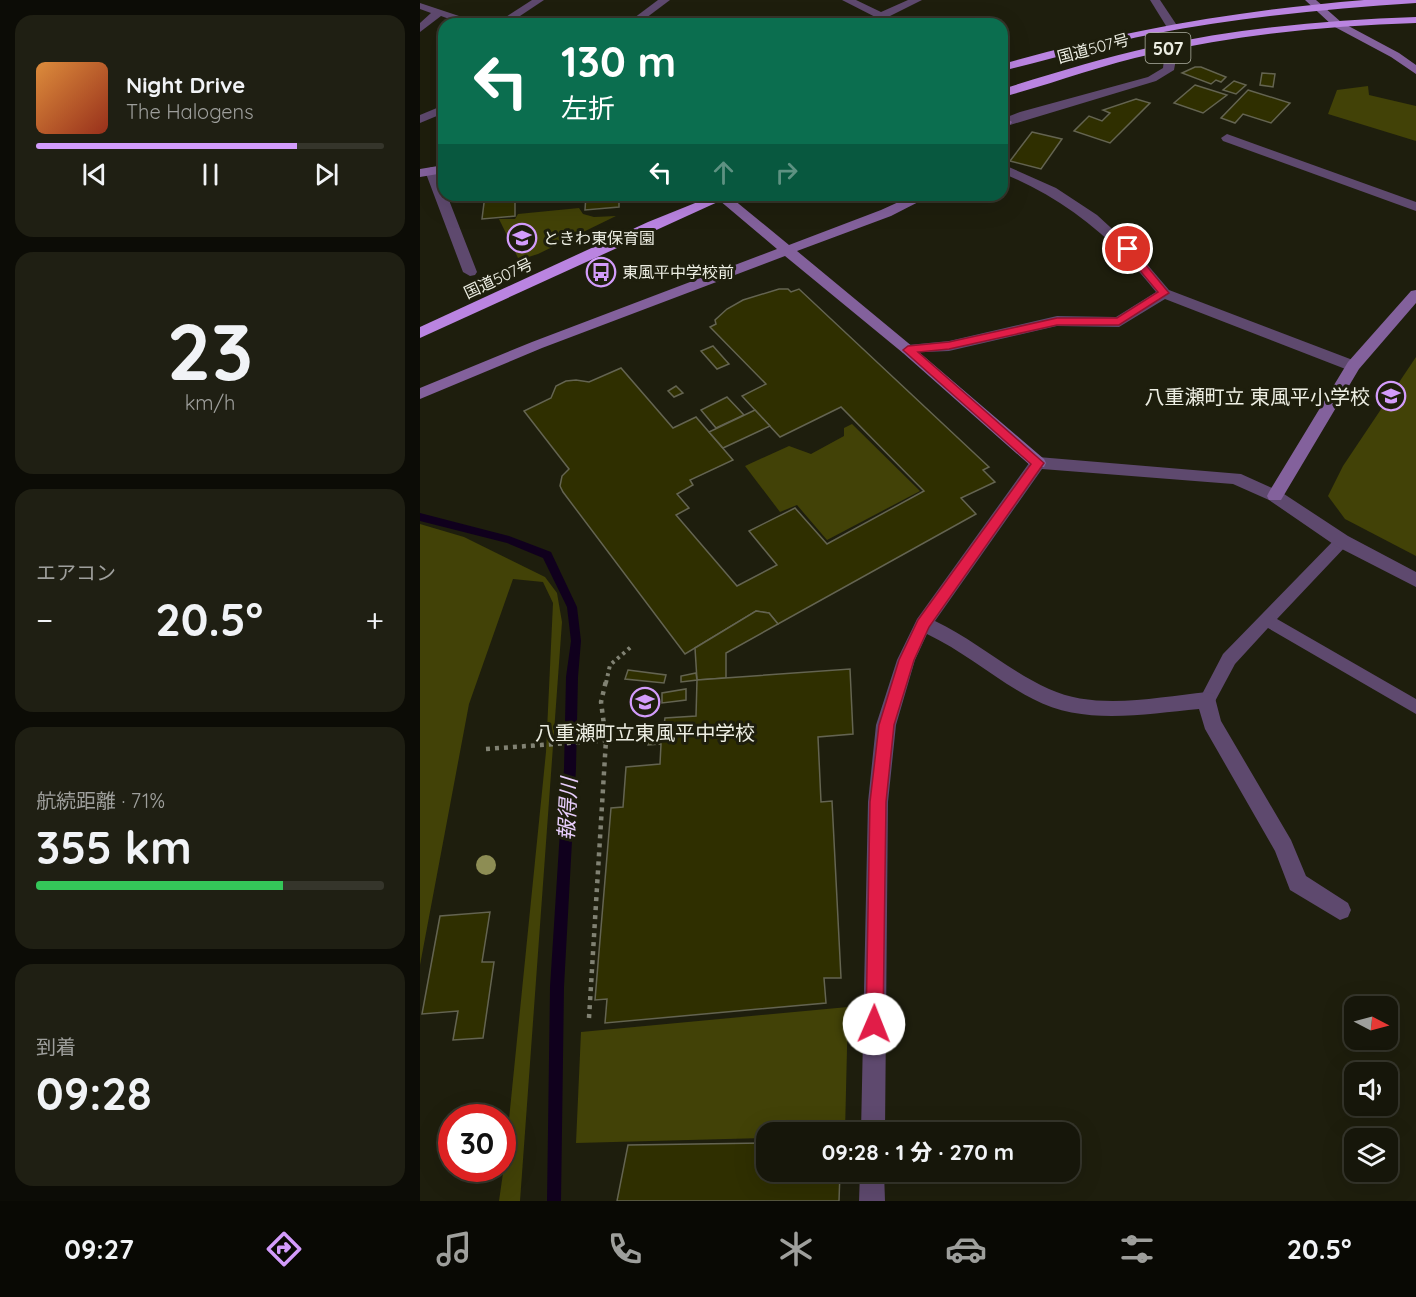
<!DOCTYPE html>
<html lang="ja">
<head>
<meta charset="utf-8">
<style>
	body { margin:0; font-family:Quicksand,"Noto Sans JP",sans-serif; background:#1f1f13; color:#f1f3f6; height:100vh; display:flex; flex-direction:column; font-size:22px; white-space:nowrap }
	* { box-sizing:border-box; margin:0 }
	p { font-size:20px; color:#9e9f9c }
	.icon { flex:none; width:33px; height:33px; fill:none; stroke:currentColor; stroke-width:2; stroke-linecap:round; stroke-linejoin:round }
	.map { position:relative; flex:1; overflow:hidden }
	.sheet { display:flex; flex-direction:column; gap:15px; padding:15px; background:#0c0c06; width:420px }
	.sheet>* { flex:none }
	.top-card { position:absolute; left:18px; top:18px; width:570px; height:183px; border-radius:18px; box-shadow:0 6px 24px #0002,0 0 0 2px #35352b; background:#0b6e4f; color:#fff; overflow:hidden }
	.needle { width:39px; rotate:96deg }
	.controls { position:absolute; left:924px; top:996px; display:grid; gap:12px }
	.controls a { display:grid; place-items:center; width:54px; height:54px; border-radius:12px; background:#16160a; box-shadow:0 6px 24px #0002,0 0 0 2px #35352b; font-size:30px }
	.speed { position:absolute; left:18px; top:1104px; display:flex; gap:12px; font-size:30px; font-weight:700; text-align:center }
	.speed>* { display:grid; place-content:center; width:78px; height:78px; border-radius:50%; background:#16160a; box-shadow:0 6px 24px #0002,0 0 0 2px #35352b; line-height:1 }
	.speed .limit { border:9px solid #d22; background:#fff; color:#111 }
	.pin { position:absolute; display:grid; place-items:center; width:51px; height:51px; color:#fff; margin:-26px; border:3px solid #fff; border-radius:50%; box-shadow:0 2px 6px #0007 }
	.me { position:absolute; width:66px; margin:-33px; rotate:1deg; stroke-linejoin:round; filter:drop-shadow(0 0 4px #0008) }
	.turn { display:flex; align-items:center; gap:21px; height:126px; padding:0 24px; font-size:27px }
	.turn .icon { width:78px; height:78px; stroke-width:2.5 }
	.turn b { display:block; font-size:42px; line-height:51px }
	.lanes { display:flex; align-items:center; height:57px; padding:0 24px; background:#0003; justify-content:center; gap:30px; direction:ltr }
	.lanes .off { opacity:.35 }
	.big { font-size:45px; font-weight:800; line-height:1.1 }
	.sheet .card { flex:1; display:flex; flex-direction:column; justify-content:center; gap:9px; min-width:0; padding:0 21px; border-radius:18px; background:#1f1f13 }
	.sheet .dial { align-items:center; gap:0 }
	.dial b { font-size:78px; line-height:1 }
	.song { display:flex; align-items:center; gap:18px }
	.cover { width:72px; height:72px; border-radius:9px; background:linear-gradient(135deg,hsl(30 70% 55%),hsl(10 70% 35%)) }
	.played { height:6px; border-radius:3px; background:linear-gradient(90deg,#d39cfc 75%,#35352b 75%) }
	.keys { display:flex; justify-content:space-around; direction:ltr }
	.heat { display:flex; justify-content:space-between; align-items:center; font-size:33px; direction:ltr }
	.charge { height:9px; border-radius:4px; background:linear-gradient(90deg,#34c759 71%,#35352b 0) }
	.trip { position:absolute; left:336px; top:1122px; width:324px; height:60px; border-radius:18px; background:#16160a; box-shadow:0 6px 24px #0002,0 0 0 2px #35352b; font-weight:800; line-height:60px; text-align:center }
	.tabs { display:flex; height:96px; justify-content:space-around; align-items:center; background:#090904; color:#9e9f9c }
	.tabs .icon { width:42px; height:42px }
	.tabs .current { color:#d39cfc }
	.tabs b { font-size:27px; color:#f1f3f6 }
	main { display:flex; flex:1; min-height:0 }
	.map>svg:first-child { display:block }
	.green { fill:#424207 }
	.lines { fill:none; stroke-linecap:round; stroke-linejoin:round }
	.stream { fill:#10001d; fill-rule:evenodd }
	.building { fill:#2f2f00; stroke:#646451; stroke-width:1.5 }
	.path-far1 { stroke:#818273; stroke-width:4; stroke-dasharray:3 4; stroke-linecap:butt }
	.path { stroke:#818273; stroke-width:4.5; stroke-dasharray:4 5; stroke-linecap:butt }
	.lane { fill:#5e496e; fill-rule:evenodd }
	.street { fill:#5e496e; fill-rule:evenodd }
	.secondary { fill:#83619c; fill-rule:evenodd }
	.highway { fill:#ba84e1; fill-rule:evenodd }
	.tree { fill:#8d8d54 }
	.route { fill:#e11d48; stroke:#92132f; stroke-width:1.5 }
	.labels { text-anchor:middle; dominant-baseline:central; stroke-width:6; stroke-linejoin:round; paint-order:stroke }
	.far-street-label { font-size:16px; fill:#edeee3; stroke:#1e1e0d }
	.far-poi-label { font-size:16px; fill:#edeee3; stroke:#1e1e0d; text-anchor:start }
	.shield { fill:#1e1e0d; stroke:#afb0a3; stroke-width:1.5 }
	.shield-label { font-size:18px; font-weight:bold; fill:#edeee3 }
	.poi-label { font-size:20px; fill:#edeee3; stroke:#1e1e0d; text-anchor:end }
	.water-label { font-size:21px; font-style:italic; fill:#e8cefc; stroke:#1e1e0d }
</style>
</head>
<body>
<main>
<section class="sheet">
<div class="card">
<div class="song"><i class="cover"></i><div><b>Night Drive</b><p>The Halogens</p></div></div>
<div class="played"></div>
<div class="keys"><svg class="icon" aria-label="previous" viewBox="0 0 24 24"><path d="M18 5L8 12l10 7zM5 5v14"/></svg><svg class="icon" aria-label="pause" viewBox="0 0 24 24"><path d="M8 5v14M16 5v14"/></svg><svg class="icon" aria-label="next" viewBox="0 0 24 24"><path d="M6 5l10 7-10 7zM19 5v14"/></svg></div>
</div>
<div class="card dial"><b>23</b><p>km/h</p></div>
<div class="card"><p>エアコン</p>
<div class="heat"><a>−</a><b class="big">20.5°</b><a>+</a></div>
</div>
<div class="card"><p>航続距離 · 71%</p><b class="big">355 km</b><div class="charge"></div></div>
<div class="card"><p>到着</p><b class="big">09:28</b></div>
</section>
<div class="map">
<svg width="996" height="1201" viewBox="0 0 996 1201">
	<rect width="100%" height="100%" fill="#1e1e0d"/>
	<!-- green -->
	<g class="green">
		<path d="M948 86 949 95 996 106V141L908 114 917 90Z"/>
		<path d="M159 208 163 214 174 217 196 216 118 254 99 260 79 219H95L98 214Z"/>
		<path d="M996 357V556L925 519 908 496 923 466Z"/>
		<path d="M432 424 500 491 407 540 377 505 360 512 325 466 369 446 391 454 424 436V428Z"/>
		<path d="M0 524 44 537 125 577 137 593 142 622 100 1201H79L85 1159 126 752 133 603 123 582 93 579 49 704 0 965Z"/>
		<path d="M428 1007 425 1132H346V1138L156 1143 161 1032Z"/>
	</g>
	<g class="lines">
		<!-- stream -->
		<path class="stream" d="M0 513 89 536 131 552 157 607 161 641 158 677 156 768 144 987 141 1201H127L130 987 144 768 146 677 151 641 147 607 123 558 87 543 0 521Z"/>
	</g>
	<!-- building -->
	<g class="building">
		<path d="M775 67H781L806 77 801 82 796 80 791 84 762 73Z"/>
		<path d="M842 73 855 74 853 87 840 85Z"/>
		<path d="M814 81 826 85 816 94 803 90Z"/>
		<path d="M775 85 807 95 783 113 754 103Z"/>
		<path d="M828 90 870 103 851 123 823 114 815 123 801 118Z"/>
		<path d="M716 99 730 103 690 143 654 131 669 116 682 121 690 113 683 110Z"/>
		<path d="M612 132 642 139 621 169 590 161Z"/>
		<path d="M65 195H159L95 201V216L62 219Z"/>
		<path d="M166 195H199V207L165 210Z"/>
		<path d="M359 289H368L371 292 379 289 569 467 563 470 575 482 541 498 556 514 358 624 349 613 336 611 265 654 143 492 140 486 142 476 149 469 104 411 131 398 136 386 146 381 156 380 169 382 201 368 253 428 276 417 313 460 270 480 273 485 257 494 269 508 256 515 317 586 357 565 329 531 375 508 407 544 504 491 421 407 360 437 322 396 346 384 290 327 296 324 295 320 307 309 323 300Z"/>
		<path d="M293 346 309 364 297 369 281 351Z"/>
		<path d="M256 386 263 393 254 397 248 391Z"/>
		<path d="M307 397 324 415 296 428 281 410Z"/>
		<path d="M335 410 350 426 303 448 289 432Z"/>
		<path d="M336 611 349 613 358 624 306 653V678L277 680 275 648Z"/>
		<path d="M430 669 433 734 398 737 401 802 412 801 421 978H404L406 1003 185 1023 187 999 175 1000 191 808 203 807 206 767 240 764 241 744 228 745 229 726 244 725 245 718 276 716 277 680Z"/>
		<path d="M208 670 246 675 244 683 205 679Z"/>
		<path d="M276 673 277 680 261 682V676Z"/>
		<path d="M266 689V700L242 703V693Z"/>
		<path d="M70 912 62 962H74L63 1038 33 1040 38 1011 2 1014 20 916Z"/>
		<path d="M346 1143V1172H420L419 1201H197L208 1145Z"/>
	</g>
	<g class="lines">
		<!-- path-far1 -->
		<path class="path-far1" d="M186 683 190 665 212 646"/>
		<!-- path -->
		<g class="path">
			<path d="M66 749 218 738"/>
			<path d="M169 1018 186 740 181 702 186 681"/>
		</g>
		<!-- lane -->
		<path class="lane" d="M922 536 929 541 927 545 857 619 996 699V714L848 628 815 664 793 705 787 707 781 705 779 700 803 654 917 537Z"/>
		<!-- street -->
		<g class="street">
			<path d="M112 0H124L88 24H75Z"/>
			<path d="M238 0H250L218 24H206Z"/>
			<path d="M422 0H436L461 12 488 0H502L470 16 483 24H469Z"/>
			<path d="M730 0H740L758 27 756 29H748Z"/>
			<path d="M0 3 57 22 58 24H43L21 16 0 32V23L11 13 0 9Z"/>
			<path d="M747 45 753 48 756 59 754 70 736 81 590 125H582V119L600 112 728 77 743 68 744 59 741 48Z"/>
			<path d="M24 105V113L0 123V115Z"/>
			<path d="M807 134 996 202V211L803 141 801 138Z"/>
			<path d="M582 164 636 188 677 215 714 249 749 290 938 362 941 366 933 371 928 370 745 299 699 327 637 326 529 351 483 353 481 350 483 347 488 345 529 341 637 316 696 317 736 292C693 238 645 199 582 173Z"/>
			<path d="M11 167C21 170 24 186 24 195H27L57 272 55 275 50 276 43 272 5 171Z"/>
			<path d="M618 457 821 474 861 492 928 536 996 572V587L916 546 849 500 813 484 622 469 515 621C555 640 589 671 629 689 677 711 737 697 787 692L794 694 801 721 871 840 886 876 928 903 931 910 928 917 920 920 870 890 855 851 785 729 779 709C724 714 664 726 613 699 576 680 545 652 507 634L495 660 476 725 468 802 465 1132H441L448 802 456 725 477 660 497 619 612 459Z"/>
			<path d="M440 1172H464L465 1201H439Z"/>
		</g>
		<!-- secondary -->
		<g class="secondary">
			<path d="M885 0H896L921 22 979 53 996 65V74L971 57 913 26Z"/>
			<path d="M586 118 592 122 586 130 582 131V119Z"/>
			<path d="M24 165V173L0 177V169Z"/>
			<path d="M293 195H308L369 245 461 210 494 195H512L471 216 377 251 493 347 624 459 626 463 624 467H612L483 353 365 256 122 348 0 399V388L112 342 357 249Z"/>
			<path d="M996 290V303L939 369 861 500H849L847 496 849 492 928 362 991 291Z"/>
		</g>
		<!-- highway -->
		<g class="highway">
			<path d="M944 0H996V3C908 9 820 17 733 34 682 44 632 59 582 71V64C701 31 821 10 944 0Z"/>
			<path d="M996 17V23C907 26 819 34 732 54 681 65 632 84 582 97V89C632 74 681 58 732 47 819 28 907 20 996 17Z"/>
			<path d="M295 195H313L0 338V327L228 222Z"/>
		</g>
	</g>
	<!-- trees -->
	<circle class="tree" cx="66" cy="865" r="10"/>
	<!-- route -->
	<path class="route" d="M708 246 711 247 749 293 699 325H637L529 349 498 352 624 463 509 627 494 660 474 725 466 802 463 1024 461 1030 454 1033 448 1030 446 1024 450 802 459 725 479 660 498 620 611 464 483 350 488 346 529 342 637 318H697L738 292 702 249Z"/>
	<!-- icons -->
	<defs>
		<g id="school-ring" transform="scale(1.5)"><circle r="9.5" fill="#1e1e0d" stroke="#d39cfc" stroke-width="1.5"/><path d="M0-5L7-2L0 1L-7-2ZM-4 1L0 2.5L4 1V4Q0 6-4 4Z" fill="#d39cfc"/></g>
		<g id="bus-ring" transform="scale(1.5)"><circle r="9.5" fill="#1e1e0d" stroke="#d39cfc" stroke-width="1.5"/><path d="M-5-6H5V4H4V6H2V4H-2V6H-4V4H-5ZM-3.5-4V0h7V-4ZM-3.5 1.2v1.5H-2V1.2ZM2 1.2v1.5H3.5V1.2Z" fill="#d39cfc"/></g>
	</defs>
	<g fill-rule="evenodd">
		<use href="#school-ring" x="102" y="238"/>
		<use href="#bus-ring" x="181" y="272"/>
		<use href="#school-ring" x="971" y="396"/>
		<use href="#school-ring" x="225" y="702"/>
	</g>
	<g class="labels">
		<!-- far-street labels -->
		<g class="far-street-label">
			<text transform="translate(673 48) rotate(-15)">国道507号</text>
			<text transform="translate(78 278) rotate(-25)">国道507号</text>
		</g>
		<!-- far-poi labels -->
		<g class="far-poi-label">
			<text x="123" y="238">ときわ東保育園</text>
			<text x="202" y="272">東風平中学校前</text>
		</g>
		<!-- shield labels -->
		<rect class="shield" x="725.5" y="33" width="45" height="30" rx="4.5"/>
		<g class="shield-label">
			<text x="748" y="48">507</text>
		</g>
		<!-- poi labels -->
		<g class="poi-label">
			<text x="950" y="396">八重瀬町立 東風平小学校</text>
			<text x="225" y="732" text-anchor="middle">八重瀬町立東風平中学校</text>
		</g>
		<!-- water labels -->
		<g class="water-label">
			<text transform="translate(147 809) rotate(-87)">報得川</text>
		</g>
	</g>
</svg>
<div class="controls">
<a><svg class="needle" viewBox="-14 -14 28 28"><path d="M0-13l5 13h-10z" fill="#e53935"/><path d="M0 13l5-13h-10z" fill="#9e9f9c"/></svg></a>
<a><svg class="icon" aria-label="sound" viewBox="0 0 24 24"><path d="M4 9h4l5-4v14l-5-4H4zM17 9q2 3 0 6"/></svg></a>
<a><svg class="icon" aria-label="layers" viewBox="0 0 24 24"><path d="M12 4l9 5-9 5-9-5zM3 14l9 5 9-5"/></svg></a>
</div>
<div class="speed"><div class="limit">30</div></div>
<div class="pin" style="left:708px;top:249px;background:#d93025"><svg class="icon" aria-label="arrive" viewBox="0 0 24 24"><path d="M6 21V4h12l-3 4 3 4H6"/></svg></div>
<svg class="me" style="left:454px;top:1024px" viewBox="-20 -20 40 40"><circle r="19" fill="#fff"/><path d="M0-13L10 11 0 6-10 11z" fill="#e11d48"/></svg>
<div class="trip">09:28 · 1 分 · 270 m</div>
<div class="top-card">
<div class="turn"><svg class="icon" aria-label="left" viewBox="0 0 24 24"><path d="M17 20v-9H6M10 6l-5 5 5 5"/></svg><div><b>130 m</b>左折</div></div>
<div class="lanes"><svg class="icon" aria-label="left" viewBox="0 0 24 24"><path d="M17 20v-9H6M10 6l-5 5 5 5"/></svg><svg class="icon off" aria-label="ahead" viewBox="0 0 24 24"><path d="M12 20V5M6 11l6-6 6 6"/></svg><svg class="icon off" aria-label="right" viewBox="0 0 24 24"><path d="M7 20v-9h11M14 6l5 5-5 5"/></svg></div>
</div>
</div>
</main>
<nav class="tabs">
<b>09:27</b>
<svg class="icon current" aria-label="directions" viewBox="0 0 24 24"><path d="M12 3l9 9-9 9-9-9zM9 14v-3h6M13 9l2 2-2 2"/></svg>
<svg class="icon" aria-label="music" viewBox="0 0 24 24"><path d="M9 18V5l10-2v13"/><circle cx="6" cy="18" r="3"/><circle cx="16" cy="16" r="3"/></svg>
<svg class="icon" aria-label="phone" viewBox="0 0 24 24"><path d="M5 4h4l2 5-3 2q2 4 5 5l2-3 5 2v4C11 20 4 13 5 4z"/></svg>
<svg class="icon" aria-label="climate" viewBox="0 0 24 24"><path d="M12 3v18M4 7l16 10M4 17L20 7"/></svg>
<svg class="icon" aria-label="car" viewBox="0 0 24 24"><path d="M5 17H2v-5l4-1 3-4h7l3 4 3 1v5h-3M9 17h6M6 11h13"/><circle cx="7" cy="17" r="2"/><circle cx="17" cy="17" r="2"/></svg>
<svg class="icon" aria-label="filters" viewBox="0 0 24 24"><path d="M4 7h16M4 17h16"/><circle cx="9" cy="7" r="2"/><circle cx="15" cy="17" r="2"/></svg>
<b>20.5°</b>
</nav>
</body>
</html>
